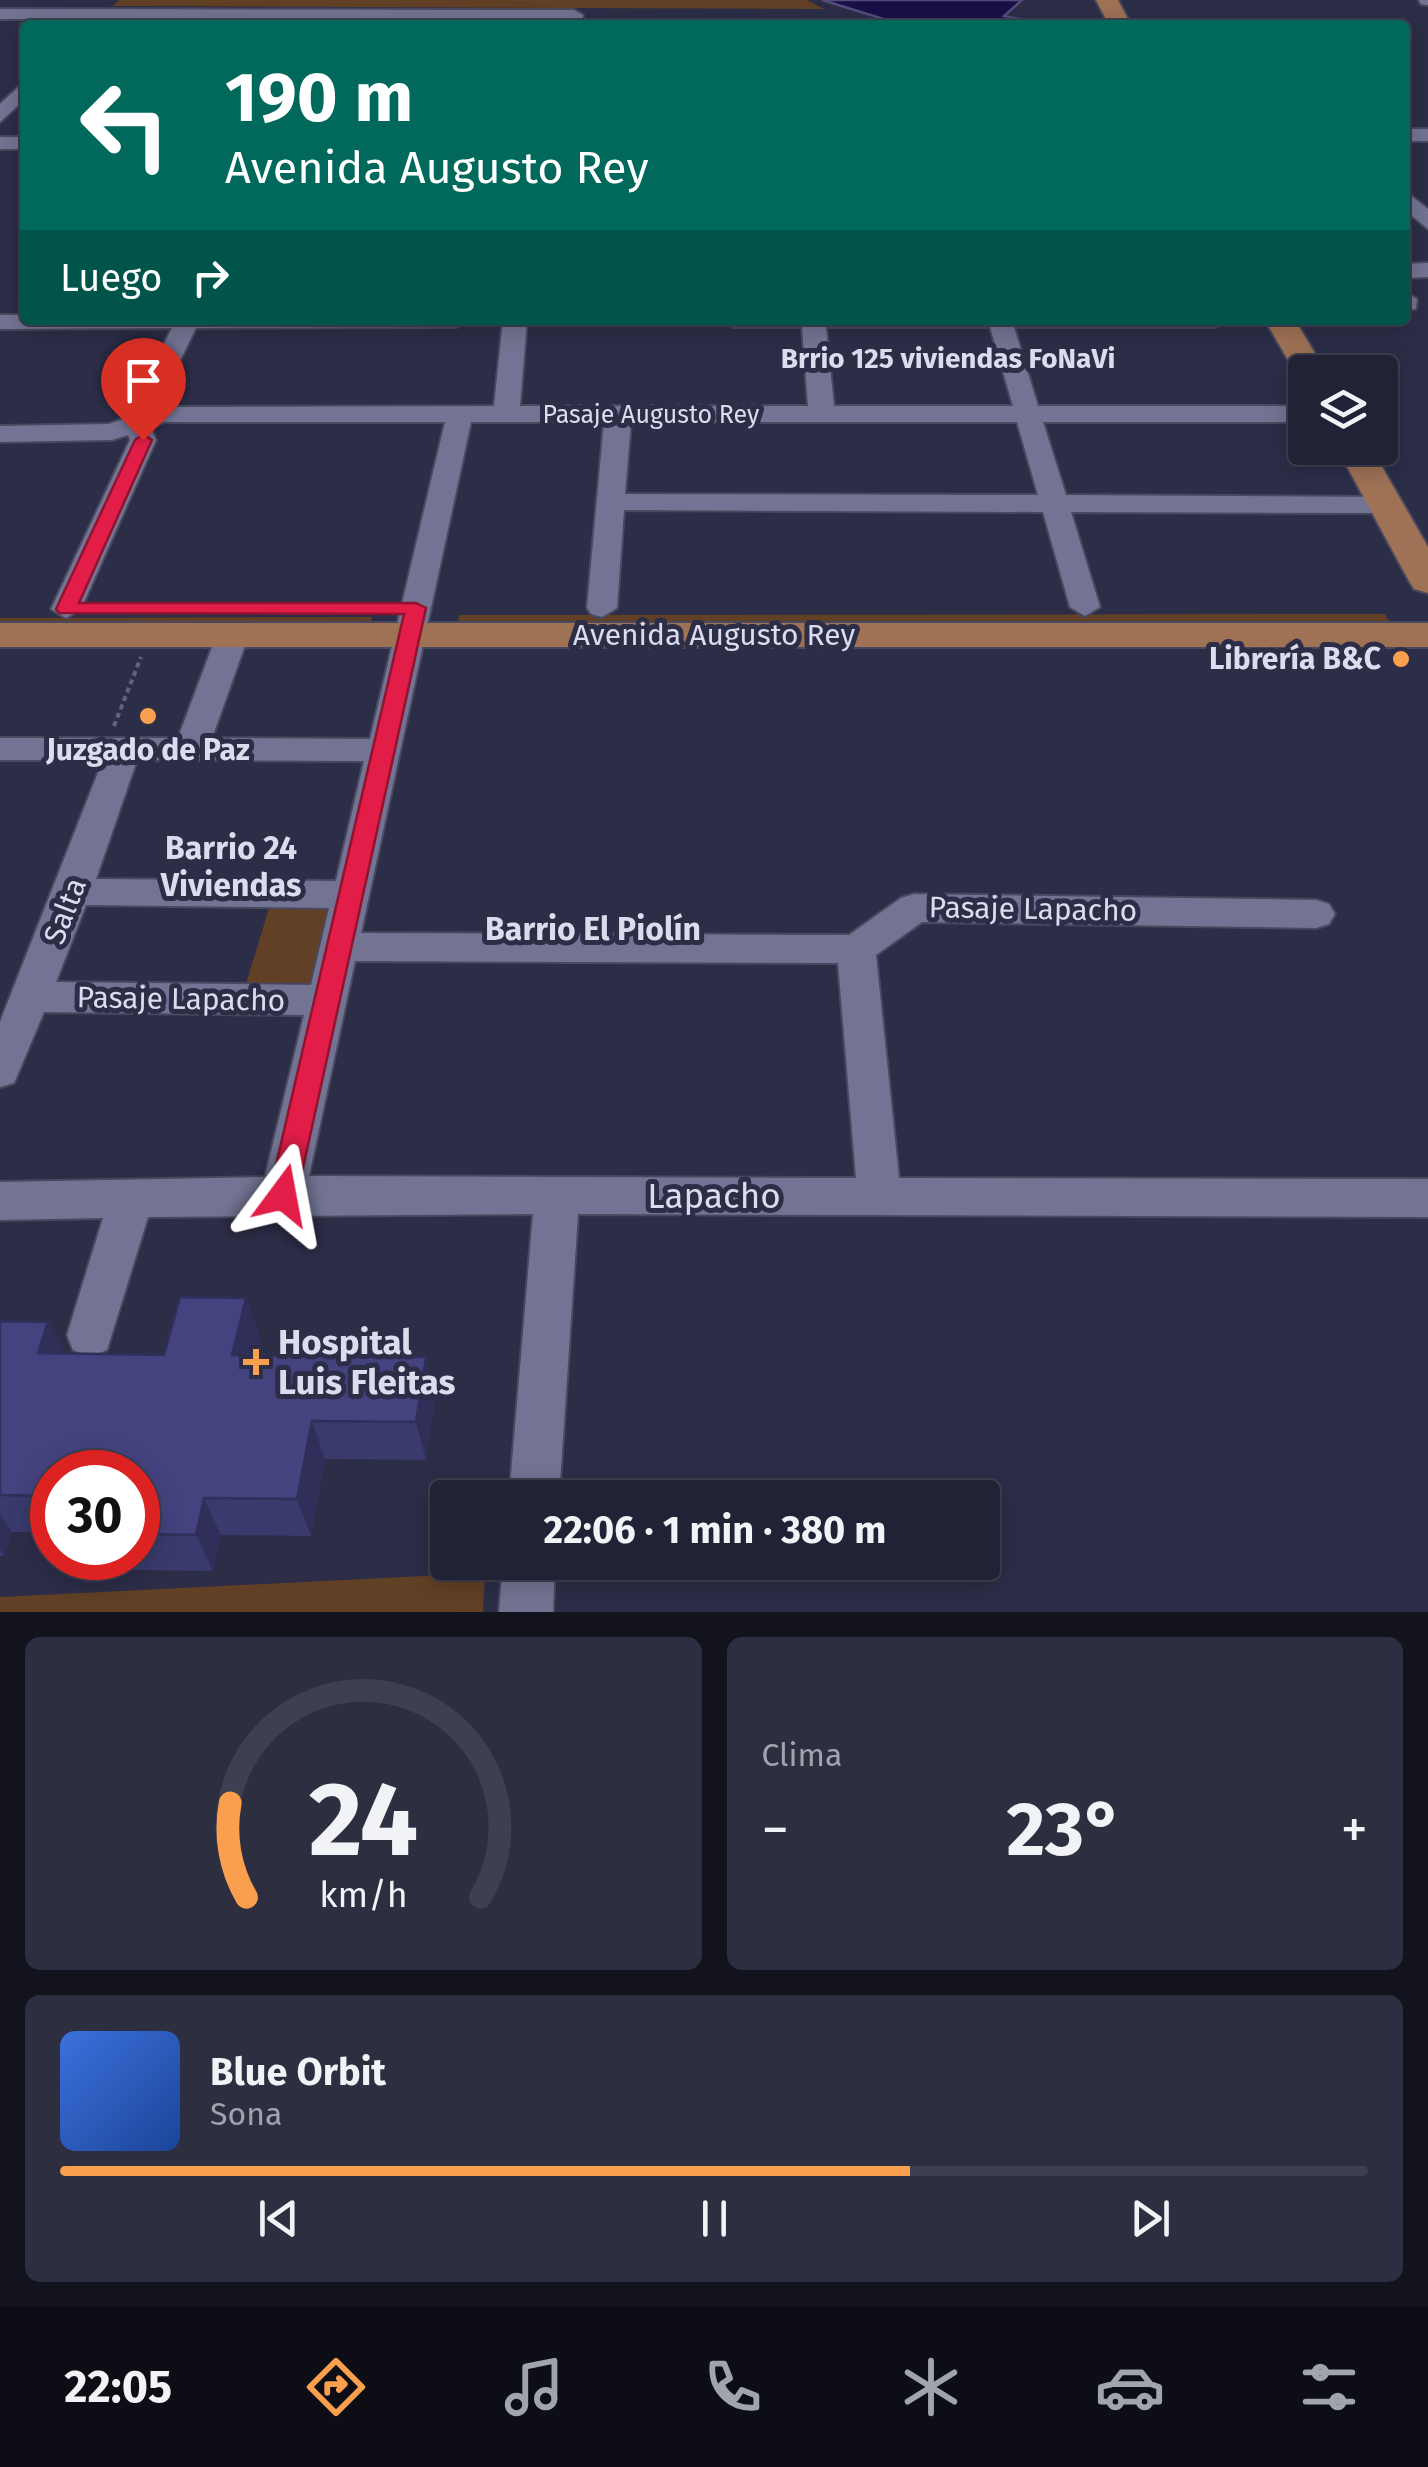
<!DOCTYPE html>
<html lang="es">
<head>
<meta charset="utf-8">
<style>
	body { margin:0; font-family:"Fira Sans",sans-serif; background:#2d2f41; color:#f1f3f6; height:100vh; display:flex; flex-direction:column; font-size:38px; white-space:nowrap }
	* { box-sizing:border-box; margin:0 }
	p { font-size:32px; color:#a2a4ad }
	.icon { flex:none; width:55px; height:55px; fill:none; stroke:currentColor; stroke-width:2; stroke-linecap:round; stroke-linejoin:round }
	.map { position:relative; height:1612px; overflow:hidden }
	.sheet { display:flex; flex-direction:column; gap:25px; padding:25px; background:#12131d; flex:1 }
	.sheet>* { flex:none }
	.guide { position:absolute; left:20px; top:20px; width:1390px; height:305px; border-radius:10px; box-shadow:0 5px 25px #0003,0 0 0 2px #3e3f50; background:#00695c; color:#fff; overflow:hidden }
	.tools { position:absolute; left:1288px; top:355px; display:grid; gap:20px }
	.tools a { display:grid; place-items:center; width:110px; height:110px; border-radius:10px; background:#212235; box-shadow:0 5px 25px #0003,0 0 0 2px #3e3f50; font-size:50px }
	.speed { position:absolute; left:30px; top:1450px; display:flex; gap:20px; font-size:50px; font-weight:700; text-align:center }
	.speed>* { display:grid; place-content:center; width:130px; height:130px; border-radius:50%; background:#212235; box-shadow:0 5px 25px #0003,0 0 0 2px #3e3f50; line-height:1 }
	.speed .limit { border:15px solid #d22; background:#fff; color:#111 }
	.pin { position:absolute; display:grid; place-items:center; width:85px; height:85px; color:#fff; margin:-102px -42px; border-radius:50% 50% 50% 0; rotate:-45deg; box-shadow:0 0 10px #0007 }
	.pin .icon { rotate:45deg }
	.me { position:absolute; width:110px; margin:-55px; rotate:13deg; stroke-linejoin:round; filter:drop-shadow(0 0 8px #0008) }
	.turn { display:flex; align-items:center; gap:35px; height:210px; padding:0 40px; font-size:45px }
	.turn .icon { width:130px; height:130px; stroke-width:2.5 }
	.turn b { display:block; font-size:70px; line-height:85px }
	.then { display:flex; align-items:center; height:95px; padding:0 40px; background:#0003; gap:20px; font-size:38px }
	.big { font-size:75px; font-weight:700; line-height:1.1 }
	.sheet .tile { flex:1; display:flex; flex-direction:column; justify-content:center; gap:15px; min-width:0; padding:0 35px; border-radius:15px; background:#2d2f41 }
	.sheet .dial { align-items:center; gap:0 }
	.dial svg { height:260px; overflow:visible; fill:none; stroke:#3e3f50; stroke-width:7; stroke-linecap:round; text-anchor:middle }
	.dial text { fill:#f1f3f6; stroke:none }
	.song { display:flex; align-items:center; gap:30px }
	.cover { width:120px; height:120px; border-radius:15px; background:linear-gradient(135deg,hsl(220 70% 55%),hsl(220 70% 35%)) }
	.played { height:10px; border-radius:5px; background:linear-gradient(90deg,#fa9f4e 65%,#3e3f50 65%) }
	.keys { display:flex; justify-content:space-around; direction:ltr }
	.heat { display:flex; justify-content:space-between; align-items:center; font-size:55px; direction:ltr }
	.sheet .tiles { flex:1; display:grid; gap:25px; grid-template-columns:1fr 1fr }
	.tile:last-child { grid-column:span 2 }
	.trip { position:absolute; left:430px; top:1480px; width:570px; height:100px; border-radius:10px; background:#212235; box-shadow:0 5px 25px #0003,0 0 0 2px #3e3f50; font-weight:700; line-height:100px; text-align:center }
	.dock { display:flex; height:160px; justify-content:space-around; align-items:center; background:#0d0e15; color:#a2a4ad }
	.dock .icon { width:70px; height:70px }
	.dock .current { color:#fa9f4e }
	.dock b { font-size:45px; color:#f1f3f6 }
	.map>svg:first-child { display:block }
	.green { fill:#614025 }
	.water { fill:#191048; stroke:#534d7a; stroke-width:2.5 }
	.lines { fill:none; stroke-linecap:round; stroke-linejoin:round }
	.minor-casing { stroke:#48485e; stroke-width:4 }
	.major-casing { stroke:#48485e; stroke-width:4 }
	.path { stroke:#63647b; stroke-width:4; stroke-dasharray:5 4; stroke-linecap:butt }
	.minor { fill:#737493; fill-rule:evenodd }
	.major { fill:#9f7255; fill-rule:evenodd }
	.wall { fill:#3a3a6d }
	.shaded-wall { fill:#302f59 }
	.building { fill:#44437f; stroke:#302f59; stroke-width:2.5 }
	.route { fill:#e11d48; stroke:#92132f; stroke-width:2.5 }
	.poi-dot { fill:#fa9f4e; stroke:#2c2d47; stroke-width:4 }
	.labels { text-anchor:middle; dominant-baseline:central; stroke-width:10; stroke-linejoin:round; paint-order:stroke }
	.far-street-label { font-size:25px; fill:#dbdced; stroke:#2c2d47 }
	.far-neighbourhood-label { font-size:28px; font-weight:bold; fill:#dbdced; stroke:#2c2d47 }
	.street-label { font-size:30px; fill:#dbdced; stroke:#2c2d47 }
	.poi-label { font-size:30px; font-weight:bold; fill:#dbdced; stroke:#2c2d47; text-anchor:end }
	.neighbourhood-label { font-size:32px; font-weight:bold; fill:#dbdced; stroke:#2c2d47 }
	.near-street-label { font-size:35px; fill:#dbdced; stroke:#2c2d47 }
	.near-poi-label { font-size:35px; font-weight:bold; fill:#dbdced; stroke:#2c2d47; text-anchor:start }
</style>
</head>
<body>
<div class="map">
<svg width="1428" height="1612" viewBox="0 0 1428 1612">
	<rect width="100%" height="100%" fill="#2c2d47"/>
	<!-- green -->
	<g class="green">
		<path d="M119 0H807L824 9 113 6Z"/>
		<path d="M1385 614 1392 627 457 628 459 615Z"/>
		<path d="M372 617 370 627H0V618Z"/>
		<path d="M270 905 338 906 316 989 245 987Z"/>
		<path d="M485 1573 483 1612H0V1597Z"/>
	</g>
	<!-- water -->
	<path class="water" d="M822 0H1022L1004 16 1050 25H903Z"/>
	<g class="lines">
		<!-- minor casing -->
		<g class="minor-casing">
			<g id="minor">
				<path d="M1419 0H1428V5L1421 4Z"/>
				<path d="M0 9 574 10 583 15 582 25H564L565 20 0 19Z"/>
				<path d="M25 81V99L0 122V104Z"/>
				<rect x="1405" y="129" width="23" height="12"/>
				<rect x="0" y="137" width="25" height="12"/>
				<path d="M1405 191 1428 209V229L1405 210Z"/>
				<path d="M1428 263V277L1405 278V264Z"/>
				<path d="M1405 292 1417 299 1416 309 1405 310Z"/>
				<path d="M0 315H25V320H468L456 327 196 328 157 407 494 406 503 320H527L520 406H808L802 327H733L721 320H1227L1215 327H1014L1038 406H1305V422H1043L1066 495 1387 497 1401 505 1387 513 1071 512 1100 607 1085 616 1070 607 1043 512 624 510 617 608 602 617 591 614 587 608 604 422H471L361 933 849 935 901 898 914 894 1316 900 1329 904 1335 914 1329 924 1316 928 922 922 876 955 899 1178 1428 1179V1217L578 1214 559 1498H509L533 1214 148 1217 107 1350 90 1357 73 1350 67 1335 103 1218 0 1220V1182L265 1177 304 1015 44 1012 14 1083 0 1087V1022L103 760H0V738H178L217 634 233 625 249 634 212 738 370 739 445 422H164L150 427 156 440 81 609 66 618 51 609 130 440 128 435 112 440 0 442V426L109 424 126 418 172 328 0 329ZM826 327H990L1013 406H834ZM631 422H1017L1038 495 625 494ZM137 760 364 761 336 881 96 879ZM86 905 329 908 311 985 56 982ZM355 961 838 963 856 1178 309 1176Z"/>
				<path d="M503 1562H555L553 1612H499Z"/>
			</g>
		</g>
		<!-- major casing -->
		<g class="major-casing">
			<g id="major">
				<path d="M1096 0H1118L1131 25H1109Z"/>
				<path d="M1265 320H1295L1326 372H1305V380L1299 379Z"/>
				<path d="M1337 448H1371L1428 547V593L1414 589 1409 581Z"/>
				<rect x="0" y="623" width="1428" height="24"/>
			</g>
		</g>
		<!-- path -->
		<path class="path" d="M114 726 141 657"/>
		<!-- minor -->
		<use href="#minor" class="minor"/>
		<!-- major -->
		<use href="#major" class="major"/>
	</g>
	<!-- wall -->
	<path class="wall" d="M246 1298 260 1337 256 1356 435 1396 426 1460 325 1459 311 1536 221 1535 213 1571 131 1570 124 1558H138V1472H52V1532H12L4 1556H0V1321L48 1322 65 1354 164 1355Z"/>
	<!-- shaded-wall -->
	<g class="shaded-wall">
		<path d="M246 1298 260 1337 247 1394 232 1355Z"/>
		<path d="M48 1322 69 1361 38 1353Z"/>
		<path d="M426 1357 435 1396 426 1460 416 1422Z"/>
		<path d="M312 1421 325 1459 311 1536 297 1499Z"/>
		<path d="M204 1498 221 1535 213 1571 196 1535Z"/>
		<path d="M0 1514 12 1532 4 1556 0 1550Z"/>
	</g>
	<!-- building -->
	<path class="building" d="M180 1297 246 1298 232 1355 426 1357 416 1422 312 1421 297 1499 204 1498 196 1535 138 1534V1472H52V1496L0 1495V1321L48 1322 38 1353 164 1355Z"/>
	<!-- route -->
	<path class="route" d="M143 434 152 440 79 603H416L426 608 297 1195 293 1203 283 1207 273 1203 269 1195 404 614 59 613 56 609 135 440Z"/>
	<!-- markers -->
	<g class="poi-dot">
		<circle cx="1401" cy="659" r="10"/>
		<circle cx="148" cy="716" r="10"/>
		<path d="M251 1347h10v10h10v10h-10v10h-10v-10h-10v-10h10z"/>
	</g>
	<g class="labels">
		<!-- far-street labels -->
		<g class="far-street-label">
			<text x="651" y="415">Pasaje Augusto Rey</text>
		</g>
		<!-- far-neighbourhood labels -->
		<g class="far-neighbourhood-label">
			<text x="948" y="358">Brrio 125 viviendas FoNaVi</text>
		</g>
		<!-- street labels -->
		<g class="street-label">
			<text x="714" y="635">Avenida Augusto Rey</text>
			<text transform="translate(1033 909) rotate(1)">Pasaje Lapacho</text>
			<text transform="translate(65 911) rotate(-69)">Salta</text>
			<text transform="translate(181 999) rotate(1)">Pasaje Lapacho</text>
		</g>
		<!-- poi labels -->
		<g class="poi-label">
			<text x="1381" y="659">Librería B&amp;C</text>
			<text x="148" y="750" text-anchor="middle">Juzgado de Paz</text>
		</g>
		<!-- neighbourhood labels -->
		<g class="neighbourhood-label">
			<text x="231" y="848">Barrio 24<tspan x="231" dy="37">Viviendas</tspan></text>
			<text x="593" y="929">Barrio El Piolín</text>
		</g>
		<!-- near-street labels -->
		<g class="near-street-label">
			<text x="714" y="1196">Lapacho</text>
		</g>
		<!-- near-poi labels -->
		<g class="near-poi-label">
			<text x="278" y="1342">Hospital<tspan x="278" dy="40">Luis Fleitas</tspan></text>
		</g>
	</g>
</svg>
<div class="tools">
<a><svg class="icon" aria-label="layers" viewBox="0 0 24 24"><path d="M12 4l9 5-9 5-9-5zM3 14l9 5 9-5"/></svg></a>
</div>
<div class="speed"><div class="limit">30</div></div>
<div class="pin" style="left:143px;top:440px;background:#d93025"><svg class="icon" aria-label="arrive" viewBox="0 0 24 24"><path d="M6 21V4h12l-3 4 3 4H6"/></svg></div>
<svg class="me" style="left:283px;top:1195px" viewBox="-20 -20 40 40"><path d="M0-17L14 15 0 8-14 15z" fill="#e11d48" stroke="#fff" stroke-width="4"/></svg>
<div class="trip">22:06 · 1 min · 380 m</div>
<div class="guide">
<div class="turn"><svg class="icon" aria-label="left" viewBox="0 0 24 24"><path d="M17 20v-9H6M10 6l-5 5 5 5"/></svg><div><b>190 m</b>Avenida Augusto Rey</div></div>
<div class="then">Luego<svg class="icon" aria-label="right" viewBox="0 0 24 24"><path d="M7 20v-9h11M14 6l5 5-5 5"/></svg></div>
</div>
</div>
<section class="sheet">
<div class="tiles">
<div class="tile dial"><svg viewBox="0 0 100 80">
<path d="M14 69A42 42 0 1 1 86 69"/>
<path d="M14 69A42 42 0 0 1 9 40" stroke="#fa9f4e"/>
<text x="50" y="56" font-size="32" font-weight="700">24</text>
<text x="50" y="72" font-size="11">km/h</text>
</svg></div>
<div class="tile"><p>Clima</p>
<div class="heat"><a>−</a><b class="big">23°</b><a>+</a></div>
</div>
<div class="tile">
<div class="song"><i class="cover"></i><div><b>Blue Orbit</b><p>Sona</p></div></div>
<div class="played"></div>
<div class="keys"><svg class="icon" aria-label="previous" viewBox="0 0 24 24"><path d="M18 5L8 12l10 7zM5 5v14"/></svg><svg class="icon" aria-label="pause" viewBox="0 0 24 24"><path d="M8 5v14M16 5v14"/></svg><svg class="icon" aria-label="next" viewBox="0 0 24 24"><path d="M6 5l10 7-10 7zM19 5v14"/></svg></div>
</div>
</div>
</section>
<nav class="dock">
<b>22:05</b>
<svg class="icon current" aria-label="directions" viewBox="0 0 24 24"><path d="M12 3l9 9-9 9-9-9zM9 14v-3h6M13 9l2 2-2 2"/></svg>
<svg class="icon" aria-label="music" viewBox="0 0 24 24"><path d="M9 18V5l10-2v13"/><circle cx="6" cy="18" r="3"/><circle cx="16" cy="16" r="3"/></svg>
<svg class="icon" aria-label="phone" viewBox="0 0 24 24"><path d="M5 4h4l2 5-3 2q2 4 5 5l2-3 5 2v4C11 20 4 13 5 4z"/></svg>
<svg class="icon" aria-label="climate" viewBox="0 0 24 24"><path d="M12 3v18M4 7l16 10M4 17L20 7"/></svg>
<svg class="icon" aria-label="car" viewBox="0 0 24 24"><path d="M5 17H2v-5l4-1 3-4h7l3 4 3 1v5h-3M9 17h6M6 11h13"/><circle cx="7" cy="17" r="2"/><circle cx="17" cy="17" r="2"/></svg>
<svg class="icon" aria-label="filters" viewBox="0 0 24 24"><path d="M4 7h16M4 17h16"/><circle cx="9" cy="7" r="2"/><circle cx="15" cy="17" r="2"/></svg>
</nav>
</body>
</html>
